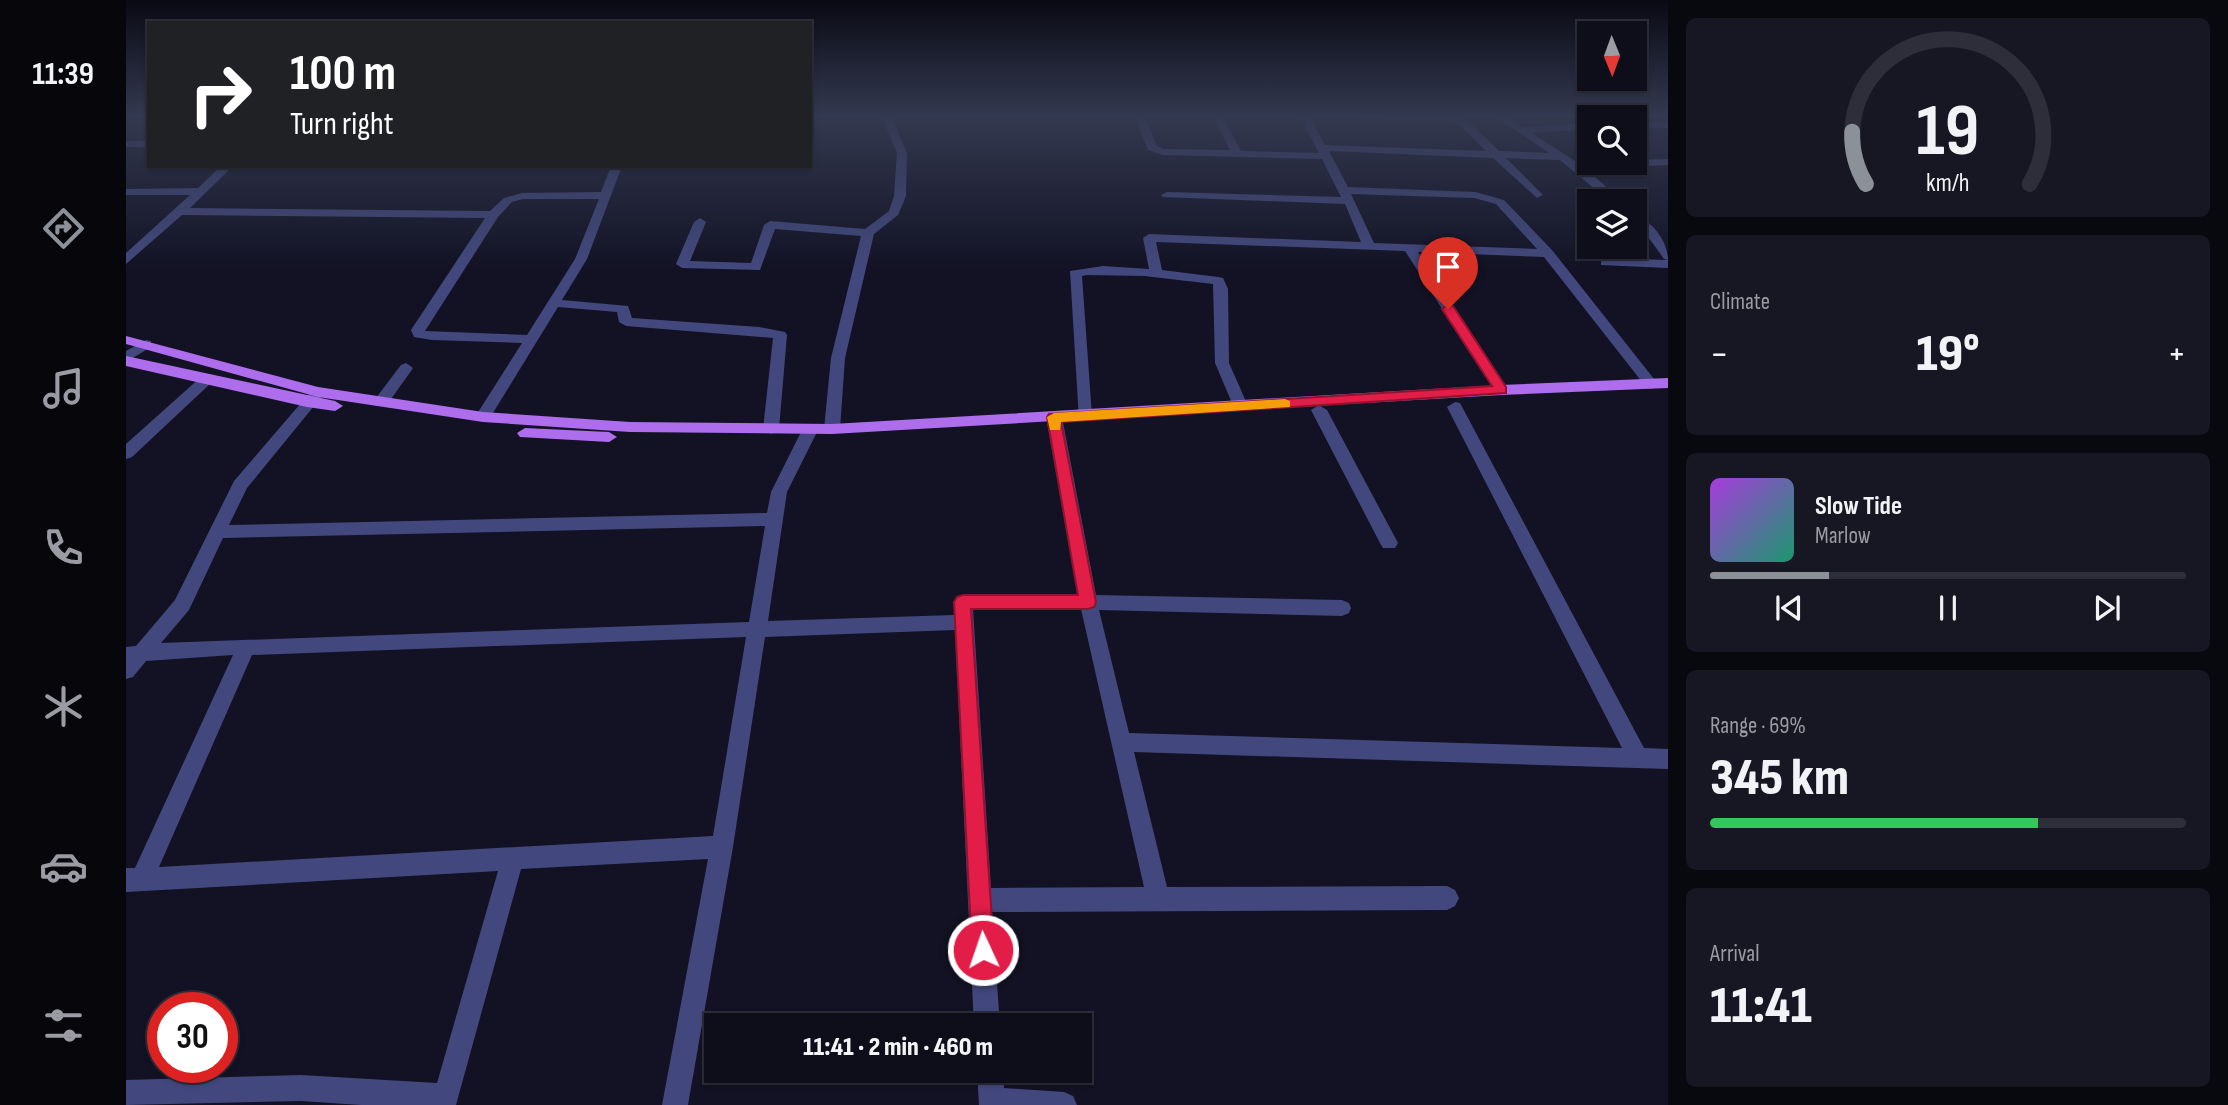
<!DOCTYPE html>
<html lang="en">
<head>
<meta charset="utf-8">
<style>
	body { margin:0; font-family:"Sofia Sans Condensed",sans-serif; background:#171724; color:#f1f3f6; height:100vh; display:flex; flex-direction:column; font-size:26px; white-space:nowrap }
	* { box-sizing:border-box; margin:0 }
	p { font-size:23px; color:#9b9ca3 }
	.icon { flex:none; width:38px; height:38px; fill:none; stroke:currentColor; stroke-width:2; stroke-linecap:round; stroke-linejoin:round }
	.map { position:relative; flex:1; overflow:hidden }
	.sheet { display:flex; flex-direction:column; gap:18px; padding:18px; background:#08080f; width:560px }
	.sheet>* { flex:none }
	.hud { position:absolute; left:21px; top:21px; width:665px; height:147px; border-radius:0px; box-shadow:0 2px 5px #0004,0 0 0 2px #2e2e3a; background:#202124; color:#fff; overflow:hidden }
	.needle { width:46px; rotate:179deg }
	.controls { position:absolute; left:1451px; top:21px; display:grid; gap:14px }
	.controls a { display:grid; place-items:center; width:70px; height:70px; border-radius:0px; background:#0e0e1b; box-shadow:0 2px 5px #0004,0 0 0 2px #2e2e3a; font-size:35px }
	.speed { position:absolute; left:21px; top:992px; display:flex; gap:14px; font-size:35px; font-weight:700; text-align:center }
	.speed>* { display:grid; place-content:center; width:91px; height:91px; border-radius:50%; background:#0e0e1b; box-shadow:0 2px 5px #0004,0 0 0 2px #2e2e3a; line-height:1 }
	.speed .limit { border:10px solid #d22; background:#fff; color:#111 }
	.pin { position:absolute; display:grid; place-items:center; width:60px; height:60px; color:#fff; margin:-72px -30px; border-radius:50% 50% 50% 0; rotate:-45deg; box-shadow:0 0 7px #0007 }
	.pin .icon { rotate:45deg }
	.me { position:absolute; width:77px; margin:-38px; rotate:357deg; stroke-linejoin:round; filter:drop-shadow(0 0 5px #0008) }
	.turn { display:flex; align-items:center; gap:24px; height:147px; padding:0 28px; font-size:32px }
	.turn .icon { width:91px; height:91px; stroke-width:2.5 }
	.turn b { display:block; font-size:49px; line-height:60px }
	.big { font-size:52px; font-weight:800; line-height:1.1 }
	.sheet .tile { flex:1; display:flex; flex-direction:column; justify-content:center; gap:10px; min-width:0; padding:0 24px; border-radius:10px; background:#171724 }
	.sheet .dial { align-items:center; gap:0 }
	.dial svg { height:182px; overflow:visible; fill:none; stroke:#2e2e3a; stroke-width:7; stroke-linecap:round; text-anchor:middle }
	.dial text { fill:#f1f3f6; stroke:none }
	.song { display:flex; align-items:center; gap:21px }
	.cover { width:84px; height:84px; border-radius:10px; background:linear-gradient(135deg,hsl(280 70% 55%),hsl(160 70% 35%)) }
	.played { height:7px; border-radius:4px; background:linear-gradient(90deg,#8c9099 25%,#2e2e3a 25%) }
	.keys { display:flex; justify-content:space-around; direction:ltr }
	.heat { display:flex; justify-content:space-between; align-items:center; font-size:38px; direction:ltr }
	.charge { height:10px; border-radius:5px; background:linear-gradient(90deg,#34c759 69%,#2e2e3a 0) }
	.trip { position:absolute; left:578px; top:1013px; width:388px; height:70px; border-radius:0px; background:#0e0e1b; box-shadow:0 2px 5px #0004,0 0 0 2px #2e2e3a; font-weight:800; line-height:70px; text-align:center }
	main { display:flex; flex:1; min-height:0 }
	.tab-bar { display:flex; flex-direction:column; width:126px; justify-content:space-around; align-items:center; background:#06060b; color:#9b9ca3 }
	.tab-bar .icon { width:49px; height:49px }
	.tab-bar .current { color:#8c9099 }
	.tab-bar b { font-size:32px; color:#f1f3f6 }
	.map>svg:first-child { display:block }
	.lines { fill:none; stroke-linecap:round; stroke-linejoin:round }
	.minor { fill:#42487d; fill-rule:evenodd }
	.major { fill:#ad6ded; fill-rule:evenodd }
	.route { fill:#e11d48; stroke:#92132f; stroke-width:2 }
	.slow { fill:#f59e0b }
</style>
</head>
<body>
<main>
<nav class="tab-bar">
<b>11:39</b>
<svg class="icon current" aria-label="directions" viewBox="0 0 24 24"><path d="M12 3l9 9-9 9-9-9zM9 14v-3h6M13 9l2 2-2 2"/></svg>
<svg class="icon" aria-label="music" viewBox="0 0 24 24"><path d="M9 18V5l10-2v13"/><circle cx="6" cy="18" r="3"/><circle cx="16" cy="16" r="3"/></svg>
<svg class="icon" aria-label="phone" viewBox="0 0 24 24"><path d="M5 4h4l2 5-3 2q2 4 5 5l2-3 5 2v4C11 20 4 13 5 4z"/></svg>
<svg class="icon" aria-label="climate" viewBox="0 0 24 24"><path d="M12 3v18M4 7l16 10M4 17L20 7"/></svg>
<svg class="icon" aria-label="car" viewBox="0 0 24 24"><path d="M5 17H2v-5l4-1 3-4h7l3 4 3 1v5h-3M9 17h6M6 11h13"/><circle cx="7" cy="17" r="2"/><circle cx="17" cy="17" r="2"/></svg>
<svg class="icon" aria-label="filters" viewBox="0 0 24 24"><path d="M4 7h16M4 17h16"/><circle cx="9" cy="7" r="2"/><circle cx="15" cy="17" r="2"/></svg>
</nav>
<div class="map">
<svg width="1542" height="1105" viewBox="0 0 1542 1105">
	<rect width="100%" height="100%" fill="#121224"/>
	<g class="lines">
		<!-- minor -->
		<g class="minor">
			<path d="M755 115H765L781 153 780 196 772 215 748 234 719 358 714 429 706 434 698 429 705 358 735 236 649 229 634 270 556 268 550 264 568 222 574 218 580 222 564 261 625 263 638 225 644 221 739 229 763 211 768 196 771 153Z"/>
			<path d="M1008 115H1018L1031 146 1038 149 1104 150 1086 115H1096L1115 151 1193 153 1173 115H1183L1199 145 1360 151 1336 127 1326 121 1202 118 1197 115H1327L1344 123 1373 151 1423 153 1367 115H1379L1397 127 1463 123V129L1406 133 1452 163H1508V160L1542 159V165L1460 169 1496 201H1483L1434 160 1380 158 1417 195 1411 198 1367 158 1203 151 1222 187 1349 192 1378 200 1426 250 1532 384 1525 389 1520 387 1418 257 1292 252 1382 390 1375 395 1370 393 1279 251 1030 242 1036 270 1092 277 1097 278 1102 289 1103 363 1122 406 1114 411 1109 410 1089 363 1087 284 1018 276 961 275 956 276 966 416 963 420H953L944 271 977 266 1023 269 1017 238 1023 234 1235 242 1219 204 1037 197 1035 195 1041 192 1215 197 1196 159 1037 155 1022 150ZM1225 194 1348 198 1370 204 1411 249 1248 243Z"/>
			<rect x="1508" y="122" width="34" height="6"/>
			<rect x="0" y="141" width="23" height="6"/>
			<path d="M95 166H107L64 208 364 211 378 198 396 193 475 192 485 166H496L461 259 436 300 502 306 506 318 633 327 659 332 661 335 653 429 645 434 637 429 647 338 500 326 493 322 491 312 432 307 362 421H352L349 417 396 343 306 340 288 337 285 330 359 218 56 215 0 264V253L64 195H0V189L72 188ZM397 199H473L449 259 401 335 299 331 372 217 386 202Z"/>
			<path d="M1508 214C1526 221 1542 241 1542 260L1538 259 1520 234 1508 224Z"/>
			<path d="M1479 258 1542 260V268L1475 265V259Z"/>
			<path d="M20 340 25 341V347L0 362V351Z"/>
			<path d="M280 363 287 368 285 371 260 406H250L248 402 250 398 275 365Z"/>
			<path d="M81 374 86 376 88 379 86 382 6 457 0 459V444L76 376Z"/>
			<path d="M192 387 199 392 197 395 121 488 103 525 641 513 645 492 676 430 679 426H689L692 430 661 492 642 621 828 615 831 597 837 595H952L920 417 928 412 936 417 970 595 1216 600 1223 603 1225 608 1223 613 1216 616 973 610 1003 733 1496 748 1321 407 1329 402 1334 403 1518 748 1542 749V769L1008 752 1041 887 1321 886 1329 890 1333 898 1329 906 1321 910 866 912 874 1026H848L829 630 639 637 607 847 562 1105H536L582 859 395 869 330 1105H235L175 1101 0 1105V1080L175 1075 311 1083 372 871 0 892V868H9L107 655 20 661 7 677 0 679V647L10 646 49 600 108 481 187 389ZM639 526 623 622 35 643 63 610 97 538ZM847 609H955L1018 887 865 888ZM620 637 587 836 33 867 126 655Z"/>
			<path d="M1193 405 1201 410 1272 543 1269 548H1257L1254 543 1185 410Z"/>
			<path d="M851 1071H877L878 1088 938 1092 947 1096 951 1105H853Z"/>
		</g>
		<!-- major -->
		<g class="major">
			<path d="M0 336 192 387 357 412 504 422 706 424 1375 385 1542 378V388L1375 395 706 434 504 432 357 422 192 397 0 344Z"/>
			<path d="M0 356 209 401 217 406 209 411 181 407 0 366Z"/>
			<path d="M399 428 483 432 491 437 483 442 394 437 391 433Z"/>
		</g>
	</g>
	<!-- sky -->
	<linearGradient id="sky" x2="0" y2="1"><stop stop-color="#0a0a14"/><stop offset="0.43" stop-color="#333950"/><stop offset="1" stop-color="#333950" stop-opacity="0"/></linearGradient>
	<rect width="1542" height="270" fill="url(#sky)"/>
	<!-- route -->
	<path class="route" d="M1322 305 1327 306 1380 387V393L935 422 970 602 968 607 962 609H845L868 950 865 958 857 961 849 958 846 950 828 602 831 597 837 595H952L921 417 923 414 1366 386 1316 309Z"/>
	<!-- slow -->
	<path class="slow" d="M1159 399 1164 401V407L935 422 934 430H924L921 417 928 413Z"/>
</svg>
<div class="controls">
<a><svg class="needle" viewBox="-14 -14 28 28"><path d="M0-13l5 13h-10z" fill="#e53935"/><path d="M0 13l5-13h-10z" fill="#9b9ca3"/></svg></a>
<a><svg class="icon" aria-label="search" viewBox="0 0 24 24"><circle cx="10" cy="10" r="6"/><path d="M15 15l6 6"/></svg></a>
<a><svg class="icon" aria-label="layers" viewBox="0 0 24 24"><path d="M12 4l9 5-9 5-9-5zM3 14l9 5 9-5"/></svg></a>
</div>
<div class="speed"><div class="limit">30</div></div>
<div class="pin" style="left:1322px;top:309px;background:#d93025"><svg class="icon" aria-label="arrive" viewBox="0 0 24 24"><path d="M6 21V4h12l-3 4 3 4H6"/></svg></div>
<svg class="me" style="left:857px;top:950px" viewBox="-20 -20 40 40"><circle r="17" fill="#e11d48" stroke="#fff" stroke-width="3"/><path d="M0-11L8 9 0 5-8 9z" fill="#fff"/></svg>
<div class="trip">11:41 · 2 min · 460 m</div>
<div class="hud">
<div class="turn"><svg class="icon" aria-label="right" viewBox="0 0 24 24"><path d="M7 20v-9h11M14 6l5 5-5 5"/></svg><div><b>100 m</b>Turn right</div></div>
</div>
</div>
<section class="sheet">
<div class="tile dial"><svg viewBox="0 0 100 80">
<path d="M14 69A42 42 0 1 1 86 69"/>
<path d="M14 69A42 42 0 0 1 8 46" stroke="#8c9099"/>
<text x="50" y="56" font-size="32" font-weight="700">19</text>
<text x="50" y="72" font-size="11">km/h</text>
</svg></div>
<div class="tile"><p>Climate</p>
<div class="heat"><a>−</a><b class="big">19°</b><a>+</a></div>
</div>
<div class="tile">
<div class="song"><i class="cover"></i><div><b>Slow Tide</b><p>Marlow</p></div></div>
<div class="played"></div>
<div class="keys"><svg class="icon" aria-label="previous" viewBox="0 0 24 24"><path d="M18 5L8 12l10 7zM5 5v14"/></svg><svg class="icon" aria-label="pause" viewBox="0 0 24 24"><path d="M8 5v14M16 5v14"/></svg><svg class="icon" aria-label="next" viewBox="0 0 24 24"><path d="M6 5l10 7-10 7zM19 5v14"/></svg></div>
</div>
<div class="tile"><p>Range · 69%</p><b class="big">345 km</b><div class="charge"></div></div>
<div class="tile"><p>Arrival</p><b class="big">11:41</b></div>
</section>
</main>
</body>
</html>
